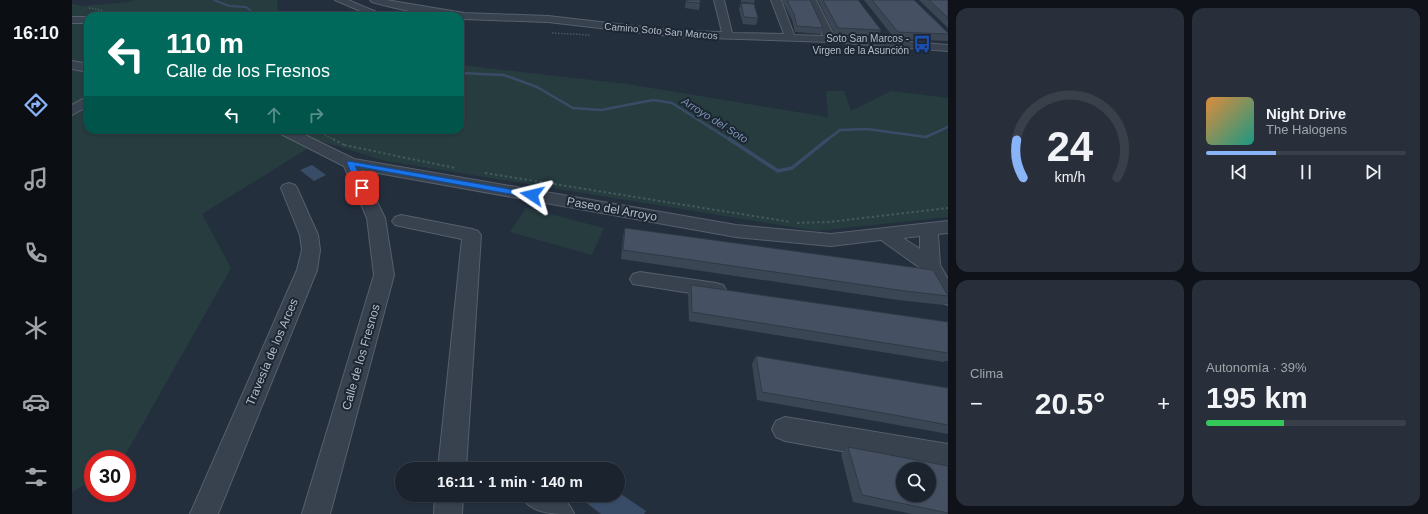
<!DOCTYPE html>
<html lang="es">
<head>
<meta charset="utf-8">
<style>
	body { margin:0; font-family:Helvetica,sans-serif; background:#282f3a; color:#f1f3f6; height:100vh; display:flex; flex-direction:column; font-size:15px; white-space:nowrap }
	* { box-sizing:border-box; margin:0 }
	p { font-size:13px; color:#a0a4aa }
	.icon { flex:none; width:22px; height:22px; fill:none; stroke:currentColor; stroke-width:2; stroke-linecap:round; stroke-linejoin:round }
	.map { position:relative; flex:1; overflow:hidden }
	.sheet { display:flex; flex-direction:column; gap:8px; padding:8px; background:#0f1319; width:480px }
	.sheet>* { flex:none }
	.hud { position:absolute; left:12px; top:12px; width:380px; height:122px; border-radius:12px; box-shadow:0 1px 3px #0004,0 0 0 1px #39404a; background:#00695c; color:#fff; overflow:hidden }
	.buttons { position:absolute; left:824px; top:462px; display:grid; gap:8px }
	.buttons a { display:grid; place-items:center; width:40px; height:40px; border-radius:50%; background:#1b232e; box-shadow:0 1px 3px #0004,0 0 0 1px #39404a; font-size:20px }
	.speed { position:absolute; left:12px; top:450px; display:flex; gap:8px; font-size:20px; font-weight:700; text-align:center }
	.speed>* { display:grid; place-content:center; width:52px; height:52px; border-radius:50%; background:#1b232e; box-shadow:0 1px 3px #0004,0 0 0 1px #39404a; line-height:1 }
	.speed .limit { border:6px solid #d22; background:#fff; color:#111 }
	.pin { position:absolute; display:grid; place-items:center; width:34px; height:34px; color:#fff; margin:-17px; border-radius:8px; box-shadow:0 2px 6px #0006 }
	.me { position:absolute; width:44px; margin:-22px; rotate:280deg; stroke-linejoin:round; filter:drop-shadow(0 0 3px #0008) }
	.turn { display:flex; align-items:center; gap:14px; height:84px; padding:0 16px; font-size:18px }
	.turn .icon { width:52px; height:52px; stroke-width:2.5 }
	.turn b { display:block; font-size:28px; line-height:34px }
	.lanes { display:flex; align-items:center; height:38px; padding:0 16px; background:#0003; justify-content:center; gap:20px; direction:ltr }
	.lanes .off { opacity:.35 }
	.big { font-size:30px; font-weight:600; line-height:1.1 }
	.sheet .widget { flex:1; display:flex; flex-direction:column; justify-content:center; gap:6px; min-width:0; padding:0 14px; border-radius:12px; background:#282f3a }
	.sheet .dial { align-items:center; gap:0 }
	.dial svg { height:104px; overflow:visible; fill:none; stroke:#39404a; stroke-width:7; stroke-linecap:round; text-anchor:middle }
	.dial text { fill:#f1f3f6; stroke:none }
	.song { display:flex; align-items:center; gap:12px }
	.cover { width:48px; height:48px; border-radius:6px; background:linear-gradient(135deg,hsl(30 70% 55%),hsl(170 70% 35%)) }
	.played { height:4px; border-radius:2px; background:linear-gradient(90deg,#8ab4f8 35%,#39404a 35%) }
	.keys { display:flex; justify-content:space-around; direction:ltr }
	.heat { display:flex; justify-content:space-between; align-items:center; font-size:22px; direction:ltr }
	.charge { height:6px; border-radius:3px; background:linear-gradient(90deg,#34c759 39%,#39404a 0) }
	.sheet .tiles { flex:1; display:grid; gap:8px; grid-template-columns:repeat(2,1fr) }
	.trip { position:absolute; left:323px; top:462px; width:230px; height:40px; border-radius:20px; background:#1b232e; box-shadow:0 1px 3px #0004,0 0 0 1px #39404a; font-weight:600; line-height:40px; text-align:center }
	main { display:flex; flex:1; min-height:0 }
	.menu { display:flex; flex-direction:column; width:72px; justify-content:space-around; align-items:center; background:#0b0e12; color:#a0a4aa }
	.menu .icon { width:28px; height:28px }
	.menu .active { color:#8ab4f8 }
	.menu b { font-size:18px; color:#f1f3f6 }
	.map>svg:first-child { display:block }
	.green { fill:#263c3f }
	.water { fill:#394c67 }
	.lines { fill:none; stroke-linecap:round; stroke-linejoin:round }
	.stream-far2 { stroke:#394c67; stroke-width:2 }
	.stream-far1 { stroke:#394c67; stroke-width:2.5 }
	.stream { stroke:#394c67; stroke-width:3.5 }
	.minor-casing { stroke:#565f6c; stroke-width:2 }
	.path-far1 { stroke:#44595c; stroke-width:1.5; stroke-dasharray:1.5 1.5; stroke-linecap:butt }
	.path { stroke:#44595c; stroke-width:2; stroke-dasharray:2.5 2.5; stroke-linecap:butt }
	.minor { fill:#38414e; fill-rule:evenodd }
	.wall { fill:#3b4654 }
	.building { fill:#455162; stroke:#303945; fill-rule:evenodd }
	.route { fill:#1a73e8; stroke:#114b97 }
	.labels { text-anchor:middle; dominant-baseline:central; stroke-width:4; stroke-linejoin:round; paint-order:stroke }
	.far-street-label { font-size:10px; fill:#b4bcc9; stroke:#1d2633 }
	.far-poi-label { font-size:10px; fill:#b4bcc9; stroke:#1d2633; text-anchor:end }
	.far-water-label { font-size:11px; font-style:italic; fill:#7c92b1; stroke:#1d2633 }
	.street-label { font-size:12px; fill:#b4bcc9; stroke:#1d2633 }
</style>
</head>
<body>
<main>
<nav class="menu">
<b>16:10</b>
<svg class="icon active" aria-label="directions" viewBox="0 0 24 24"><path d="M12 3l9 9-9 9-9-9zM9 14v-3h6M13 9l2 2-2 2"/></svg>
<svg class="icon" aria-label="music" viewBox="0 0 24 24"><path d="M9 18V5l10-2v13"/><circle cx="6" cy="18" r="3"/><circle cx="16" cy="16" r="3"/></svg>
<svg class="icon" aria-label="phone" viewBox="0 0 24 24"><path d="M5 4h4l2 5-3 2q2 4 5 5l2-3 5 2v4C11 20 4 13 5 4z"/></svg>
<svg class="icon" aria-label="climate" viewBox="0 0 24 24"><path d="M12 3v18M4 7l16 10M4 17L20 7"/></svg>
<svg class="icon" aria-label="car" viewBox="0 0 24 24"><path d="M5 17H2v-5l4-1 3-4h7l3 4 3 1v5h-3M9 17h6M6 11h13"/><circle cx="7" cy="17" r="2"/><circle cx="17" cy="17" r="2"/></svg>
<svg class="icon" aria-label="filters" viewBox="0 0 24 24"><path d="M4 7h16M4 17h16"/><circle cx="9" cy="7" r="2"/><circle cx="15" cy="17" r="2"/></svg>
</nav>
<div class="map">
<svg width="876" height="514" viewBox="0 0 876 514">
	<rect width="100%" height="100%" fill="#242f3e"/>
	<!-- green -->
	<g class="green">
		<path d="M63 0H205L206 16H16V130H388V65L555 84 756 117 754 91H772L779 111 819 91 876 98V217L745 231 314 161 248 141 130 214 159 268 51 459H21V480L0 492V4L10 6 57 2Z"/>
		<path d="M454 208 532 228 520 255 438 232Z"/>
	</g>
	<!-- water -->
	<g class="water">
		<path d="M240 165 254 175 242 181 228 170Z"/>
		<path d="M546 492 574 511 572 514H529L508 498 510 495H546Z"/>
	</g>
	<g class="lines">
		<!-- stream-far2 -->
		<path class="stream-far2" d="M142 0 157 6 174 7 178 10V16"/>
		<!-- stream-far1 -->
		<g class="stream-far1">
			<path d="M388 73 432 75 465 87 501 108 529 110 581 100 600 103 658 140"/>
			<path d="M755 140 768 130 795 129 854 137 876 127"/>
		</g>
		<!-- stream -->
		<path class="stream" d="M657 139 706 171 720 168 756 139"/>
		<!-- minor casing -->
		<g class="minor-casing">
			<g id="minor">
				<path d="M263 0H276L314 16H300Z"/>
				<path d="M298 0H314L392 13 476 16 606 31 650 32 642 0H652L660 33 712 34 699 0H709L722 35 751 36 734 0H744L762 36 876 45V51L758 42 606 37 476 22 392 19 388 18V16C358 16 328 10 300 2Z"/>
				<rect x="0" y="17" width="16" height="6"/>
				<path d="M0 61 16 64V72L0 69Z"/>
				<path d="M16 96V106L0 115V105Z"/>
				<path d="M205 130H223L282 159 664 225 759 234 876 221V233L866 234 868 265 876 279V305L869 302 851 270 809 240 759 246 664 237 289 170 313 218 322 275 258 514H230L302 275 295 218 272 166 207 133ZM848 236V249L831 238Z"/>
				<path d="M217 183 223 185 225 188 246 235 248 250 245 270 146 514H118L225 270 230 250 228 235 209 188 211 185Z"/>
				<path d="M329 215 400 229 406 231 409 235 394 469H366L390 239 323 225 320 221 323 217Z"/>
				<path d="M568 272 644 283 651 285 654 290 651 295 644 297 561 284 558 279 561 274Z"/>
				<path d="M713 417 876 444V470L713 441 704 437 700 429 704 421Z"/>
				<path d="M363 495H391L390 514H362Z"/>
				<path d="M448 495C471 495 492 489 502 514 479 514 459 514 448 495Z"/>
			</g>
		</g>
		<!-- path-far1 -->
		<g class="path-far1">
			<path d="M17 8 29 10 36 16"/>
			<path d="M480 33 518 35"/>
			<path d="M242 130 263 140"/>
		</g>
		<!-- path -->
		<g class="path">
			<path d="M261 139 272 145"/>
			<path d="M272 145 383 168"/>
			<path d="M413 173 719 222"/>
			<path d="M725 223 757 222 876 208"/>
		</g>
		<!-- minor -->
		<use href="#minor" class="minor"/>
	</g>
	<!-- wall -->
	<g class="wall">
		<path d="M614 0H628V3L627 10 613 8Z"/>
		<path d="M669 0H683L682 3 669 2Z"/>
		<path d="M710 0H738L751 28 749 34 723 32 720 20Z"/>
		<path d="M746 0H786L809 30 806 36 763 35Z"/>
		<path d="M792 0H842L876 34V41L823 39Z"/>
		<path d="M847 0H876V28Z"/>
		<path d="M669 3 686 18 684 25 671 24 667 9Z"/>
		<path d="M553 228 875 294 876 295V301L872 305 826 300 549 259 551 237Z"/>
		<path d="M619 285 876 322V361H873L872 362 617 321 616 294Z"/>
		<path d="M684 356 876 388V434L809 422 685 400 680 364Z"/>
		<path d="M776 447 876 466V514H840L781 502 769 454Z"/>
	</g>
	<!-- building -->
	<g class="building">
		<path d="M615 0H628V3L615 2Z"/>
		<path d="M715 0H738L751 28 725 26 722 14Z"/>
		<path d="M751 0H786L809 30 766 28Z"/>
		<path d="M800 0H842L875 32 876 33V34L826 32Z"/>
		<path d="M857 0H876V18Z"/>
		<path d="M669 3 682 4 686 18 672 17Z"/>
		<path d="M553 228 861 270 875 294 876 295V296L833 291 551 250Z"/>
		<path d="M619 285 876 322V353L620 312Z"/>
		<path d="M684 356 876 388V425L817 414 690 392Z"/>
		<path d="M776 447 876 466V513L790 495ZM831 469H857V495H831Z"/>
	</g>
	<!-- route -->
	<path class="route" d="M276 161 460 193 464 195 460 198 283 166 294 188 290 190 286 188 275 163Z"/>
	<!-- icons -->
	<defs>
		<g id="bus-bare" transform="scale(1.38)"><path d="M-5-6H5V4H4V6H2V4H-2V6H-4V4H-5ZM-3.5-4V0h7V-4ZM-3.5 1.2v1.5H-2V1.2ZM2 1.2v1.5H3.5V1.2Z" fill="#1a4fb4" stroke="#1d2633" stroke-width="2.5" paint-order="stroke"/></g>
	</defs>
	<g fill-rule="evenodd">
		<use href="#bus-bare" x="850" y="44"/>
	</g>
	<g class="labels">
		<!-- far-street labels -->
		<g class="far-street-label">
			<text transform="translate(589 31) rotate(5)">Camino Soto San Marcos</text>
		</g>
		<!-- far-poi labels -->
		<g class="far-poi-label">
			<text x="837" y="38">Soto San Marcos -<tspan x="837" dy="12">Virgen de la Asunción</tspan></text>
		</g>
		<!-- far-water labels -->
		<g class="far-water-label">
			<text transform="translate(643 120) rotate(32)">Arroyo del Soto</text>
		</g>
		<!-- street labels -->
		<g class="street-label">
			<text transform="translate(540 209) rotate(10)">Paseo del Arroyo</text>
			<text transform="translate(200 352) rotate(-67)">Travesía de los Arces</text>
			<text transform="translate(289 357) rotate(-74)">Calle de los Fresnos</text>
		</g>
	</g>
</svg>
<div class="buttons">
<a><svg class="icon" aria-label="search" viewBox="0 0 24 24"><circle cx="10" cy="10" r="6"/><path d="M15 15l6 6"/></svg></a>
</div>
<div class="speed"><div class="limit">30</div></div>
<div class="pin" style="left:290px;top:188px;background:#d93025"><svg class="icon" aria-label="arrive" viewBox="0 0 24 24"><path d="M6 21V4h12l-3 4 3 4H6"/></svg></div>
<svg class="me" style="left:460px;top:195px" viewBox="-20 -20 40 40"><path d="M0-17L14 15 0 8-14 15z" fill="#1a73e8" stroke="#fff" stroke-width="4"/></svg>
<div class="trip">16:11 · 1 min · 140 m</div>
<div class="hud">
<div class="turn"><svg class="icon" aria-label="left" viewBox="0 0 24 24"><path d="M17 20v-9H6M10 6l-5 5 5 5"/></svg><div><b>110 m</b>Calle de los Fresnos</div></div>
<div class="lanes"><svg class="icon" aria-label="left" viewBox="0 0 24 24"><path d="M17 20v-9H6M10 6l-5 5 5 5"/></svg><svg class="icon off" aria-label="ahead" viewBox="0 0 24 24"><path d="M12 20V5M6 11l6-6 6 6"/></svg><svg class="icon off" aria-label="right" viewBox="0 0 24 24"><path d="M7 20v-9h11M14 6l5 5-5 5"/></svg></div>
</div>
</div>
<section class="sheet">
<div class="tiles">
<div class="widget dial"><svg viewBox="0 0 100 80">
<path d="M14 69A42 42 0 1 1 86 69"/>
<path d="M14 69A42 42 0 0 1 9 40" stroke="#8ab4f8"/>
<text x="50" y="56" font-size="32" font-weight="700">24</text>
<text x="50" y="72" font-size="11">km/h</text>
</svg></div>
<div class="widget">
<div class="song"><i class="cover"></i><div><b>Night Drive</b><p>The Halogens</p></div></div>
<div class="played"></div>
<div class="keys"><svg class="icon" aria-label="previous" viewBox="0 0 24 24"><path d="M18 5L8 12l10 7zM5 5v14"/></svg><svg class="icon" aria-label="pause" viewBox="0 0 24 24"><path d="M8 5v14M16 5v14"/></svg><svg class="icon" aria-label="next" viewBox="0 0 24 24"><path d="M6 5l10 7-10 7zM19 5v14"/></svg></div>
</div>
<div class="widget"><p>Clima</p>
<div class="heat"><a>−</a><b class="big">20.5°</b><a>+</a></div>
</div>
<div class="widget"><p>Autonomía · 39%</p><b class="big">195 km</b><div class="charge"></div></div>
</div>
</section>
</main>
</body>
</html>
